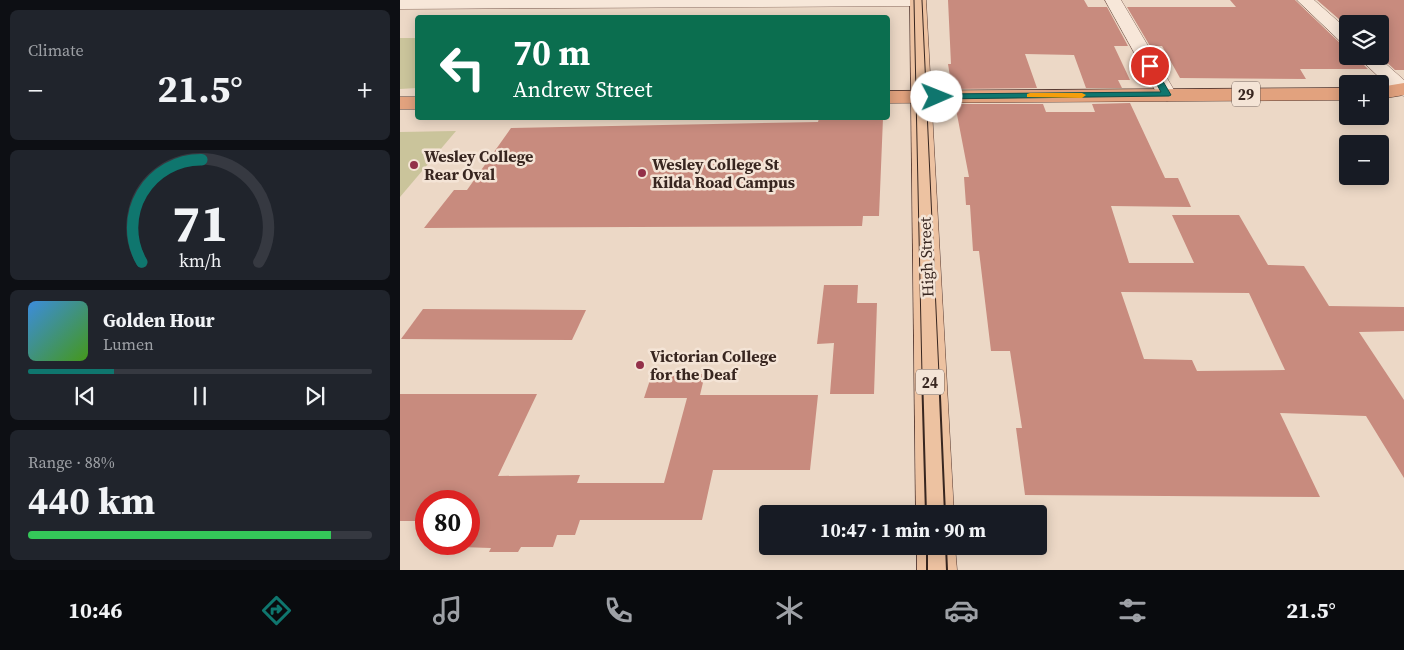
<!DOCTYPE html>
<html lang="en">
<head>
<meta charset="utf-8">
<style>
	body { margin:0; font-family:"Source Serif 4",serif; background:#20242c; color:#f1f3f6; height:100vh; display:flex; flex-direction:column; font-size:19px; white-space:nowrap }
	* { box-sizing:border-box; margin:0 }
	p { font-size:16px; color:#9ea1a6 }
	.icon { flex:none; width:28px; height:28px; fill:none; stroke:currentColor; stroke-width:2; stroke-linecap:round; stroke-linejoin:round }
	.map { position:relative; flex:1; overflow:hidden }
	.panel { display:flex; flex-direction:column; gap:10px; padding:10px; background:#0d0f14; width:400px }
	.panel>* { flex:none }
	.hud { position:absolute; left:15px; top:15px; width:475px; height:105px; border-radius:5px; box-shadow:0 2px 12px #0003; background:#0b6e4f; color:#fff; overflow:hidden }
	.controls { position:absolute; left:939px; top:15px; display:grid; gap:10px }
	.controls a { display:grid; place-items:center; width:50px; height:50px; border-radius:5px; background:#171b24; box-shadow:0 2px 12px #0003; font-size:25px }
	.speed { position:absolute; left:15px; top:490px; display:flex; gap:10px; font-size:25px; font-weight:700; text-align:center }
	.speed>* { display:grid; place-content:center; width:65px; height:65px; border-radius:50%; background:#171b24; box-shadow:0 2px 12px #0003; line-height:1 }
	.speed .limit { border:8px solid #d22; background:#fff; color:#111 }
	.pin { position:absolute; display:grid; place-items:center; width:42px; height:42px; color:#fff; margin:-21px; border:2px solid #fff; border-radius:50%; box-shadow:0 1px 5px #0007 }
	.me { position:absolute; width:55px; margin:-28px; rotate:89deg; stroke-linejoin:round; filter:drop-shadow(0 0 4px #0008) }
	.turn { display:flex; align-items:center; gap:18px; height:105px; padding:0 15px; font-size:22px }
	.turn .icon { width:65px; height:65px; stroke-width:2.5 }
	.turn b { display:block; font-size:35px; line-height:42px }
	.big { font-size:38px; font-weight:700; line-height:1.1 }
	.panel .tile { flex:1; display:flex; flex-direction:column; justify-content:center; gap:8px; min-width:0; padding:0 18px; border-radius:8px; background:#20242c }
	.panel .dial { align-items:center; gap:0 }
	.dial svg { height:130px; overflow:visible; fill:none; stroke:#363941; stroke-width:7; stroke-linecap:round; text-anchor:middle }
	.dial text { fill:#f1f3f6; stroke:none }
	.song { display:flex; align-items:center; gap:15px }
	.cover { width:60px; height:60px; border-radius:8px; background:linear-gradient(135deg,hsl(210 70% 55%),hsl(100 70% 35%)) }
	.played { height:5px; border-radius:2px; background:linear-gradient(90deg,#0f766e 25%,#363941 25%) }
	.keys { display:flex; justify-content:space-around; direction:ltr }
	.heat { display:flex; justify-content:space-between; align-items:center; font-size:28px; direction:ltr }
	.charge { height:8px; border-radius:4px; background:linear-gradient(90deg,#34c759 88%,#363941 0) }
	.trip { position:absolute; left:359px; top:505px; width:288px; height:50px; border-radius:5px; background:#171b24; box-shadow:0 2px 12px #0003; font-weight:700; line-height:50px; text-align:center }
	.menu { display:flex; height:80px; justify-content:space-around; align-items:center; background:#090b0e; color:#9ea1a6 }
	.menu .icon { width:35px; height:35px }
	.menu .active { color:#0f766e }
	.menu b { font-size:22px; color:#f1f3f6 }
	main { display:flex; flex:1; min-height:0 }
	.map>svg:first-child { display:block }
	.green { fill:#cac49b }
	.building { fill:#c88b7e; fill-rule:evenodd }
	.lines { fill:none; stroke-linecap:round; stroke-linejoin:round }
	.minor-casing { stroke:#87695d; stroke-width:1 }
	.primary-casing { stroke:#553931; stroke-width:1 }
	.trunk-casing { stroke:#553931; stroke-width:1 }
	.minor { fill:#f7e7d9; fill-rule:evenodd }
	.primary { fill:#edc2a1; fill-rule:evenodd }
	.trunk { fill:#e2a27e; fill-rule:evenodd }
	.tram-far1 { stroke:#382620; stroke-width:1 }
	.tram { stroke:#382620; stroke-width:2 }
	.route { fill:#0f766e; stroke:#0a4d48 }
	.slow { fill:#f59e0b }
	.poi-dot { fill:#933049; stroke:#f4e4d6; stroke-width:2 }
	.labels { text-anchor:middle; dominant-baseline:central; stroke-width:5; stroke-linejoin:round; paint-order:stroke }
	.shield { fill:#f4e4d6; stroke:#705f57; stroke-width:1 }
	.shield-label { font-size:15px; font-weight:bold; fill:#382620 }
	.poi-label { font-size:16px; font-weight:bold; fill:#382620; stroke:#f4e4d6; text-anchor:start }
	.street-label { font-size:16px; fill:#382620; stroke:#f4e4d6 }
</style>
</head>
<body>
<main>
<section class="panel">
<div class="tile"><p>Climate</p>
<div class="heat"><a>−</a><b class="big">21.5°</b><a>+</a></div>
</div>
<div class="tile dial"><svg viewBox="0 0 100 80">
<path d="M14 69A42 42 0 1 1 86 69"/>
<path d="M14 69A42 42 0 0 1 51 6" stroke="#0f766e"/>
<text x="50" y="56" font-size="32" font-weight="700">71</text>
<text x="50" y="72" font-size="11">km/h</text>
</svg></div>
<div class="tile">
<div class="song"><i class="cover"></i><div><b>Golden Hour</b><p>Lumen</p></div></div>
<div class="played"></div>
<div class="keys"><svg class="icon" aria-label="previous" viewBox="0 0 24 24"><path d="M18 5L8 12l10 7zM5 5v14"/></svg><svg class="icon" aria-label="pause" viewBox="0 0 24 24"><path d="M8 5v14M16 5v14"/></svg><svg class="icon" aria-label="next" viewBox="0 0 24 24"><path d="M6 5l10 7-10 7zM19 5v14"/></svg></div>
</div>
<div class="tile"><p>Range · 88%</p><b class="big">440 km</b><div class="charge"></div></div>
</section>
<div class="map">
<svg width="1004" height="570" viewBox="0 0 1004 570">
	<rect width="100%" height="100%" fill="#ecd8c6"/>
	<!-- green -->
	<g class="green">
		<path d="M0 38H17V88L0 89Z"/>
		<path d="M56 131 0 197V132Z"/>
	</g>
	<!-- building -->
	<g class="building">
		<path d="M548 0H684L688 7H707L728 46H714L730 80H718L722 88H686L674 55 625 54 637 88 552 89 548 64H551Z"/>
		<path d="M830 0H895L941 44 948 46V56H955L968 69H900L906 79 780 78 762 46H750L727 7H836Z"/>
		<path d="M917 0H1004V70H995L980 56V24H948V27Z"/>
		<path d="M730 103 765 178H778L791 207 711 206 729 263H794L772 215H839L868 265 904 266 929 306 1004 307V331L959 332 1004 400V478L966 416 880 413 920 497 625 495 616 428H622L610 351H591L579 251H573L570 205H566L564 177H569L555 104H643L646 112H695L692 104ZM721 292 849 293 885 370 797 371 792 360 744 359Z"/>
		<path d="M419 118H483L479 216H463L462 226 24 228 54 190H67L111 128 418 122Z"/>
		<path d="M424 285H458L457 303H477L474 394H430L434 343 417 344Z"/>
		<path d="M23 309 186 310 172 340 1 339Z"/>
		<path d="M252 374H305L300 395H418L410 470H313L302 520H180L175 535H157L153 547H121L118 552H89L91 548 60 547 62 544H69V528L72 521H69V501H26V521H0V394H137L98 476 180 475 177 483H264L287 398H244Z"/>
	</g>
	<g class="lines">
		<!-- minor casing -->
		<g class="minor-casing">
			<g id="minor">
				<path d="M0 0H525L526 1 523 4 518 6 0 9Z"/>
				<path d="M705 0H721L777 95 774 99 767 101 760 99Z"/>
				<path d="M897 0H914L948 30V44L942 43Z"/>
				<path d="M957 56H977L1004 80V96L997 94Z"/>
			</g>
		</g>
		<!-- primary casing -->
		<g class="primary-casing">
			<g id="primary">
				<path d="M510 0H526L554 514H516Z"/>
				<path d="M517 546H555L557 570H517Z"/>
			</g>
		</g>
		<!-- trunk casing -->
		<g class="trunk-casing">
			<g id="trunk">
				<path d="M1004 83V95L980 99V87Z"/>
				<path d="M948 88V100L488 103V91Z"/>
				<rect x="0" y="97" width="18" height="12"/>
			</g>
		</g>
		<!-- minor -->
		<use href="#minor" class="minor"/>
		<!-- primary -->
		<use href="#primary" class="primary"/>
		<!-- trunk -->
		<use href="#trunk" class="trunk"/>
		<!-- tram-far1 -->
		<g class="tram-far1">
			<path d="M514 0 522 375"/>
			<path d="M522 0 539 375"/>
		</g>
		<!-- tram -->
		<g class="tram">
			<path d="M522 373 526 514"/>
			<path d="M539 373 545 514"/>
			<path d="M527 546V570"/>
			<path d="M546 546 547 570"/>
		</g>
	</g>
	<!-- route -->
	<path class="route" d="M750 64 754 66 771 95 769 96 537 99 533 97 537 94 761 92 747 66Z"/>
	<!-- slow -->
	<path class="slow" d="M630 93H682L686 95 682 98 627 97V94Z"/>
	<!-- markers -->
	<g class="poi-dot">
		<circle cx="14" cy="165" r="5"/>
		<circle cx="242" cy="173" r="5"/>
		<circle cx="240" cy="365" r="5"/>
	</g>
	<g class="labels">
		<!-- shield labels -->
		<g class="shield">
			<rect x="832" y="81.5" width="28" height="25" rx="4"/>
			<rect x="516" y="369.5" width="28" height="25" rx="4"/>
		</g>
		<g class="shield-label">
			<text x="846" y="94">29</text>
			<text x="530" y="382">24</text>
		</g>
		<!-- poi labels -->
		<g class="poi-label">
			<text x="24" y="156">Wesley College<tspan x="24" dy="18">Rear Oval</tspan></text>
			<text x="252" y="164">Wesley College St<tspan x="252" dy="18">Kilda Road Campus</tspan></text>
			<text x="250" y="356">Victorian College<tspan x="250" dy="18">for the Deaf</tspan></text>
		</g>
		<!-- street labels -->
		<g class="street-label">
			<text transform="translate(526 257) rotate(-92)">High Street</text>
		</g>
	</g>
</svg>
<div class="controls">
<a><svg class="icon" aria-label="layers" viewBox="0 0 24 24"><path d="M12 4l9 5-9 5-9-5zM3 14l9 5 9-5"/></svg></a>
<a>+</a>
<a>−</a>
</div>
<div class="speed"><div class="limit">80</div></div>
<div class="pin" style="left:750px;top:66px;background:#d93025"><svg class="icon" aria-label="arrive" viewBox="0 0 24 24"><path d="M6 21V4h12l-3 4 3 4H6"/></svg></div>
<svg class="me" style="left:537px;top:97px" viewBox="-20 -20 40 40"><circle r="19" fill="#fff"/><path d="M0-13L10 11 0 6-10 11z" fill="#0f766e"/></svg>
<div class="trip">10:47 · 1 min · 90 m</div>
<div class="hud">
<div class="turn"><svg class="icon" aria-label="left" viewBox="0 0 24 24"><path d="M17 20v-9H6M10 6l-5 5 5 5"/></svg><div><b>70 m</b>Andrew Street</div></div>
</div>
</div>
</main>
<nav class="menu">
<b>10:46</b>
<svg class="icon active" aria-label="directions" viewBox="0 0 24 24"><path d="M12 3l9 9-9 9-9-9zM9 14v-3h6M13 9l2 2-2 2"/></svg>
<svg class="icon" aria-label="music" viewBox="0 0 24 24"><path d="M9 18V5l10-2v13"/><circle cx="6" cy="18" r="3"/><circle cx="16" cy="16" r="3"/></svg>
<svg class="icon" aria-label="phone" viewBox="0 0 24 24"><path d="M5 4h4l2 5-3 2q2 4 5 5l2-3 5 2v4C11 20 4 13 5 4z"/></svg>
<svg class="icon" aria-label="climate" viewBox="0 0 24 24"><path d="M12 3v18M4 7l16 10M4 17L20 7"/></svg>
<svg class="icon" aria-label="car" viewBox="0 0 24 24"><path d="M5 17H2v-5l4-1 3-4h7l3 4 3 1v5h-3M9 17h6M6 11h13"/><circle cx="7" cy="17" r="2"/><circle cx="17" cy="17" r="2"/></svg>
<svg class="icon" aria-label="filters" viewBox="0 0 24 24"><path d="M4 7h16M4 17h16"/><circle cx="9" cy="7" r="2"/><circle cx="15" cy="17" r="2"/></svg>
<b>21.5°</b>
</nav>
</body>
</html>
